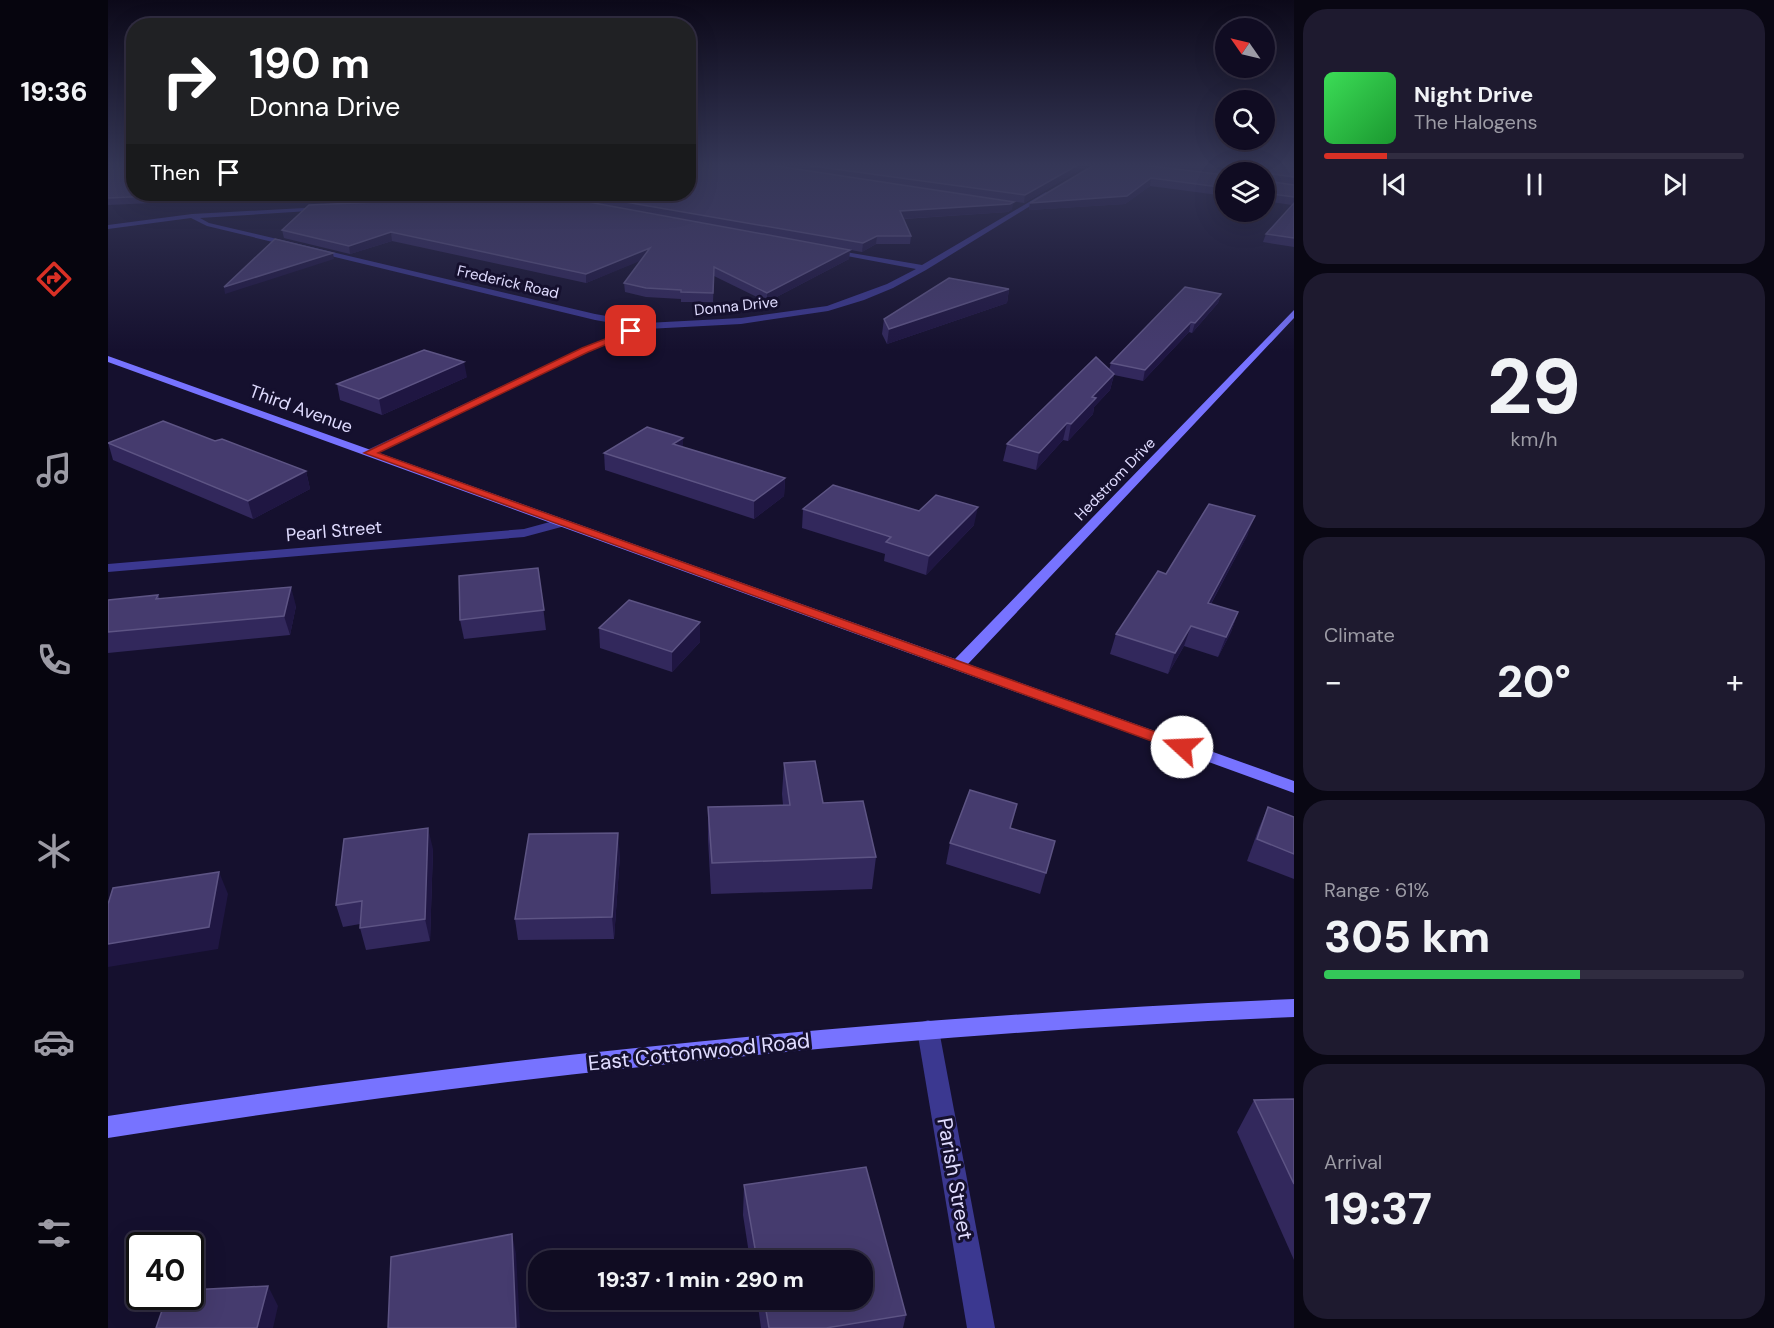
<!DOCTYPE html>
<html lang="en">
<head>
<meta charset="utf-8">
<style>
	body { margin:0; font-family:"DM Sans",sans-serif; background:#1e1a2f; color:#f1f3f6; height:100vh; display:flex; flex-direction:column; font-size:22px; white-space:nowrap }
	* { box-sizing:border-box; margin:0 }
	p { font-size:20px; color:#9c9ba5 }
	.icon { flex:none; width:33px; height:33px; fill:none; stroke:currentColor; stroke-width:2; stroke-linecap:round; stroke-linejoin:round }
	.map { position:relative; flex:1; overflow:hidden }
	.drawer { display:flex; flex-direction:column; gap:9px; padding:9px; background:#090713; width:480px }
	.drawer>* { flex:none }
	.top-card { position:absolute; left:18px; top:18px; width:570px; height:183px; border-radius:24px; box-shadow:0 6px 24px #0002,0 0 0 2px #302c40; background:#202124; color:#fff; overflow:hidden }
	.needle { width:39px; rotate:304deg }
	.buttons { position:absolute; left:1107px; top:18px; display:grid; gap:12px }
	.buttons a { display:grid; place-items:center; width:60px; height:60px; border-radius:50%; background:#100c22; box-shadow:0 6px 24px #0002,0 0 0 2px #302c40; font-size:30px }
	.speed { position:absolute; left:18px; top:1232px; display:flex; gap:12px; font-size:30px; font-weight:700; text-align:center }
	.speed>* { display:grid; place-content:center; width:78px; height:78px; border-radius:50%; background:#100c22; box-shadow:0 6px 24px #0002,0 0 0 2px #302c40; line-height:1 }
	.speed .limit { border:3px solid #111; border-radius:9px; background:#fff; color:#111 }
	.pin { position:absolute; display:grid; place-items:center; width:51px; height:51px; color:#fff; margin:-26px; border-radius:12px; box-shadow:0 3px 9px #0006 }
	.me { position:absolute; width:66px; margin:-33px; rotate:290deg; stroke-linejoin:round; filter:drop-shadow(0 0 4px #0008) }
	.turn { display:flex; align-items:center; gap:21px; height:126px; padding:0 24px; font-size:27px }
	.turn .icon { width:78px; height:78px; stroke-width:2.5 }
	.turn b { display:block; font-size:42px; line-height:51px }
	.then { display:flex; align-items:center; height:57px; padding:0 24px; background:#0003; gap:12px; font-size:22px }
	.big { font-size:45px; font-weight:800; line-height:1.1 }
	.drawer .widget { flex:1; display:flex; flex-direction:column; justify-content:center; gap:9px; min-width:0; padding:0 21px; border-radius:24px; background:#1e1a2f }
	.drawer .dial { align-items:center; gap:0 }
	.dial b { font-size:78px; line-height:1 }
	.song { display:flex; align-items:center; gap:18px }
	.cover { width:72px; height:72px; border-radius:9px; background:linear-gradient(135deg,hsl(130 70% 55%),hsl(130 70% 35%)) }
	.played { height:6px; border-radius:3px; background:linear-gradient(90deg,#d93025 15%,#302c40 15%) }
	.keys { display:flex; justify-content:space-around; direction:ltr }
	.heat { display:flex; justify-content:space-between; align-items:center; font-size:33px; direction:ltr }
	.charge { height:9px; border-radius:4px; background:linear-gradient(90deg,#34c759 61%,#302c40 0) }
	.trip { position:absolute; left:420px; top:1250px; width:345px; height:60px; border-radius:24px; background:#100c22; box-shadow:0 6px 24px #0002,0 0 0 2px #302c40; font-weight:800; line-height:60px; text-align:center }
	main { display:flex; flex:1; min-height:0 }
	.tab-bar { display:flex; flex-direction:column; width:108px; justify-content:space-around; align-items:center; background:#06050e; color:#9c9ba5 }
	.tab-bar .icon { width:42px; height:42px }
	.tab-bar .current { color:#d93025 }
	.tab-bar b { font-size:27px; color:#f1f3f6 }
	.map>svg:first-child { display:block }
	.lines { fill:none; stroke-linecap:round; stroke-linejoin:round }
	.street { fill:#3b3890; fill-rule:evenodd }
	.secondary { fill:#7773ff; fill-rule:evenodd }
	.wall { fill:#32285c }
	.shaded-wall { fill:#1f1642 }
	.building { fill:#453b6e; stroke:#5d5484; stroke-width:1.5 }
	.route { fill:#d93025; stroke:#8d1f18; stroke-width:1.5 }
	.labels { text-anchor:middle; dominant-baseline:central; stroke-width:6; stroke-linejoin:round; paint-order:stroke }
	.far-street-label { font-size:15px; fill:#e0dcff; stroke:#15102e }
	.street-label { font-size:18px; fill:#e0dcff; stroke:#15102e }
	.near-street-label { font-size:21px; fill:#e0dcff; stroke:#15102e }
</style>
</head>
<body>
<main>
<nav class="tab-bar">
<b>19:36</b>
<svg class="icon current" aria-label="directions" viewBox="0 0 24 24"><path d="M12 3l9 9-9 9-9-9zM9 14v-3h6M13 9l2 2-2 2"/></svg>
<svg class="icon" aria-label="music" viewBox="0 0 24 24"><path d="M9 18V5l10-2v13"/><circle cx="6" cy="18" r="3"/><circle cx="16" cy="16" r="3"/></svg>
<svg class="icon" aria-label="phone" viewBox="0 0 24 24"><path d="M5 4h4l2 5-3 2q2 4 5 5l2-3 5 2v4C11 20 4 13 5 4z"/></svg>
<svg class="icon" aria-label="climate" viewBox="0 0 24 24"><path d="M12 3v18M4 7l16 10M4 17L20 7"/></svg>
<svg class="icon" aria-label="car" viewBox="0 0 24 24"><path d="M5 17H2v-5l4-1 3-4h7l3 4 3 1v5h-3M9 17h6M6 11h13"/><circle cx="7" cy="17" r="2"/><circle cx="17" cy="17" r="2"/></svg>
<svg class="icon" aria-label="filters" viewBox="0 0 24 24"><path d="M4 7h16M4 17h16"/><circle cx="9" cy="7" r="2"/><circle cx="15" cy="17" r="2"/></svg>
</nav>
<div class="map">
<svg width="1186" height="1328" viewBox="0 0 1186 1328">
	<rect width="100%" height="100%" fill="#15102e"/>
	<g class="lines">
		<!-- street -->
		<g class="street">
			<path d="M938 192 940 195 818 270 785 288 756 300 720 311 633 324 539 329 480 352 261 456 257 455V451L474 348 528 327 487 320 99 226 83 218 0 229V225L84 214 215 207 217 210 92 218 101 223 487 314 538 323 633 318 719 306 779 284 808 269 723 253 720 249 814 265Z"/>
			<path d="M453 519 459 523 457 526 416 537 0 572V564L416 529Z"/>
			<path d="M820 1020 828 1023 831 1030 887 1328H859L809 1030 812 1023Z"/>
		</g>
		<!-- secondary -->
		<g class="secondary">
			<path d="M1186 310V318L860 664 1186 781V793L0 362V356L847 659Z"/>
			<path d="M1186 999V1017C789 1034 392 1076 0 1138V1116C392 1056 789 1016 1186 999Z"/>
		</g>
	</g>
	<!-- wall -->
	<g class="wall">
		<path d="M0 165 26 194H216L217 195 0 205Z"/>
		<path d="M580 165H980L916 203 876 197 904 209 900 212 796 219 803 236 802 244H768L754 252 643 232 742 250 741 259 659 302 606 276 605 302H573V299L538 297 517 292 516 283 533 260 478 283 284 241 242 254 176 238 174 230 293 201 350 195 222 204 224 194H580Z"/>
		<path d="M986 165H1186V185L1158 181 1186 185V247L1155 242 1158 234 1184 205 1156 201V172H1118V174L1082 170 1118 175V196L1042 186 1017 204 921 210 922 203Z"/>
		<path d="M901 289 899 303 779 344 774 334 776 319Z"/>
		<path d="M1113 294 1110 303 1084 333 1081 332 1035 381 1006 375 1002 390 986 407 985 414 960 441 955 440 928 470 895 461 899 444 1001 370 1003 363Z"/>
		<path d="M359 377 274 415 232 400 229 384Z"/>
		<path d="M0 442 198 471 202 489 145 519 5 460Z"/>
		<path d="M575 447 677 478 676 496 646 519 497 470 496 453Z"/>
		<path d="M695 509 811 511 866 525 818 575 776 561 777 554 694 528Z"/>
		<path d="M1140 534 1103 604 1130 612 1123 632 1110 657 1076 646 1060 674 1002 654 1008 634 1058 574Z"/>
		<path d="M430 568 438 630 356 639 352 620Z"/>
		<path d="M50 595 52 599 188 606 182 635 0 653V600Z"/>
		<path d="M491 628 592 642 564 672 492 648Z"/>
		<path d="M676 763 768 857 764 889 603 894 600 839V807L675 805 674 794Z"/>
		<path d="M1160 807 1186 817V879L1139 861 1151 828Z"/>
		<path d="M947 841 932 894 838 864 842 843Z"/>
		<path d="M325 849 322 941 258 950 252 928V924L235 927 228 905Z"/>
		<path d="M512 855 506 939 410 940 407 919Z"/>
		<path d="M1186 1099V1260L1129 1132 1146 1100Z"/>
		<path d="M758 1167 798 1315 795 1328H653L649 1299H754V1260H642L635 1215 636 1185Z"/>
	</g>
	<!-- shaded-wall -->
	<g class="shaded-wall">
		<path d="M970 165H980L916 203 917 195Z"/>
		<path d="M1043 178 1042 186 1017 204 921 210 922 203Z"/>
		<path d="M260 194H370L222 204 221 196Z"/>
		<path d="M906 202 904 209 900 212 791 219 792 211Z"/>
		<path d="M283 232 284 241 242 254 241 246Z"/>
		<path d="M769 236 768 244 754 252 755 243Z"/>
		<path d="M542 248V257L478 283V274Z"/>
		<path d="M742 250 741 259 659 302V293Z"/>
		<path d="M225 253 226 259 117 294 116 287Z"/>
		<path d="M901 289 899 303 779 344 781 329Z"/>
		<path d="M1113 294 1110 303 1084 333 1087 323Z"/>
		<path d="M1083 322 1081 332 1035 381 1037 370Z"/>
		<path d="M356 362 359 377 274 415 271 399Z"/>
		<path d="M1006 374 1002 390 986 407 985 414 960 441 963 424 984 397Z"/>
		<path d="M959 423 955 440 928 470 931 453Z"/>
		<path d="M575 438V455L565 444Z"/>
		<path d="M198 471 202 489 145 519 140 501Z"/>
		<path d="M677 478 676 496 646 519V501Z"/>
		<path d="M870 507 866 525 818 575 821 556Z"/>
		<path d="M1147 516 1140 534 1093 622 1100 603Z"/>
		<path d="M183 587 188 606 182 635 176 616Z"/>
		<path d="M1130 612 1123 632 1110 657 1118 637Z"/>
		<path d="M592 622V642L564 672V652Z"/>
		<path d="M1083 626 1076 646 1060 674 1067 653Z"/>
		<path d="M320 828 325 849 322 941 317 919Z"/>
		<path d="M510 833 512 855 506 939 504 917Z"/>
		<path d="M111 872 120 894 110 949 0 967V944Z"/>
		<path d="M404 1234 408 1254 412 1328H408Z"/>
		<path d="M160 1286 170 1306 165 1328H149Z"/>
	</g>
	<!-- building -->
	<g class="building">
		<path d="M0 165H26V194H89L0 198Z"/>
		<path d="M580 165H662L906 202 902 204 792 211 803 236H769L755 243 471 194H580Z"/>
		<path d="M697 165H970L917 195Z"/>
		<path d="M986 165H1034L1118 175V188L1043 178 1019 196 922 203Z"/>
		<path d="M1095 165H1186V177L1157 173 1158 181 1186 185V197L1156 193V172H1122V167Z"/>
		<path d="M224 194H260L221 196Z"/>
		<path d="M364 194H437L742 250 659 293 606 267 605 293 573 292V290L538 288 516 283 542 248 478 274 283 232 241 246 174 230 201 205 293 201Z"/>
		<path d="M1186 203V238L1158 234Z"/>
		<path d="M167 239 225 253 116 287Z"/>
		<path d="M841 278 901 289 781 329 776 319Z"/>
		<path d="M1077 287 1113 294 1087 323 1083 322 1037 370 1003 363Z"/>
		<path d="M316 350 356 362 271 399 229 384Z"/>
		<path d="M988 357 1006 374 984 397 988 398 963 424 959 423 931 453 899 444Z"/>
		<path d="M55 421 107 441 114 439 198 471 140 501 0 443Z"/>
		<path d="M539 427 575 438 565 444 677 478 646 501 496 453Z"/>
		<path d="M725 485 811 511 828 495 870 507 821 556 778 542 783 537 695 509Z"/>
		<path d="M1101 504 1147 516 1100 603 1130 612 1118 637 1083 626 1067 653 1008 634 1050 571 1058 574Z"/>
		<path d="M430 568 436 610 352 620 351 576Z"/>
		<path d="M183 587 176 616 0 632V600L50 595 48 599Z"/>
		<path d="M521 600 592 622 564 652 491 628Z"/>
		<path d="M707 761 715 803 755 801 768 857 604 863 600 807 682 805 676 763Z"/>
		<path d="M862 790 909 804 902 828 947 841 938 873 842 843Z"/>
		<path d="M1160 807 1186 817V854L1149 839Z"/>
		<path d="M320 828 317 919 252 928 254 901 228 905 236 839Z"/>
		<path d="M510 833 504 917 407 919 421 834Z"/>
		<path d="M111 872 101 927 0 944V904L5 888Z"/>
		<path d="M1186 1099V1184L1146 1100Z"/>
		<path d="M758 1167 798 1315 718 1328H661L656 1299H754V1260H649L636 1185Z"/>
		<path d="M404 1234 408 1328H280L283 1257Z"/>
		<path d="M160 1286 149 1328H48L59 1296H82V1290Z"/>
	</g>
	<!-- sky -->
	<linearGradient id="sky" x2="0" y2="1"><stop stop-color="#0c0919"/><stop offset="0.47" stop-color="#353757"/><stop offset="1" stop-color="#353757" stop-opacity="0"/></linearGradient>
	<rect width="1186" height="351" fill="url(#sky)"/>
	<!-- route -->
	<path class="route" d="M523 329 527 331 526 333 480 352 270 453 1079 743 1081 747 1079 750H1068L256 453 474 348Z"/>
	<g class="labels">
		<!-- far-street labels -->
		<g class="far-street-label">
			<text transform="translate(400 282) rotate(13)">Frederick Road</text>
			<text transform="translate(628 306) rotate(-6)">Donna Drive</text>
			<text transform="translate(1007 479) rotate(-46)">Hedstrom Drive</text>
		</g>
		<!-- street labels -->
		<g class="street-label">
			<text transform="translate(193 409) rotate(20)">Third Avenue</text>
			<text transform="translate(226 531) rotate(-5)">Pearl Street</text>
		</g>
		<!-- near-street labels -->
		<g class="near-street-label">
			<text transform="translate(591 1052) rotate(-6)">East Cottonwood Road</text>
			<text transform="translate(847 1179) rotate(80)">Parish Street</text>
		</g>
	</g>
</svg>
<div class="buttons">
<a><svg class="needle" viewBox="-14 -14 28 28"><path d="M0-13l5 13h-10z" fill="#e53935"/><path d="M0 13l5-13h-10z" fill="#9c9ba5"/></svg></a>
<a><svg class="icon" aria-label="search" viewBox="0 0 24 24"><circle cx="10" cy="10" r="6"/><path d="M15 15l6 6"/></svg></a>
<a><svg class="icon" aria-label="layers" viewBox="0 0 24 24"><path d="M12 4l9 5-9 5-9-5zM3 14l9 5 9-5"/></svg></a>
</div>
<div class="speed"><div class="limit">40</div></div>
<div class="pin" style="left:523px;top:331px;background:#d93025"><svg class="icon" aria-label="arrive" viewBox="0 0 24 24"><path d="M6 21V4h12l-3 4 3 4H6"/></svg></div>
<svg class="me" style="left:1074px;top:747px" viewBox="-20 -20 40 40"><circle r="19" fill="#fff"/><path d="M0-13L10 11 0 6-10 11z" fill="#d93025"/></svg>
<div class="trip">19:37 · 1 min · 290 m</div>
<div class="top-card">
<div class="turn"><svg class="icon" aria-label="right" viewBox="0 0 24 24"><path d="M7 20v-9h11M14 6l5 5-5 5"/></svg><div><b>190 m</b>Donna Drive</div></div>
<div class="then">Then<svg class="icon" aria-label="arrive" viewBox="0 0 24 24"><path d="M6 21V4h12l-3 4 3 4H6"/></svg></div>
</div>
</div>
<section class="drawer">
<div class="widget">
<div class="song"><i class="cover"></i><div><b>Night Drive</b><p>The Halogens</p></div></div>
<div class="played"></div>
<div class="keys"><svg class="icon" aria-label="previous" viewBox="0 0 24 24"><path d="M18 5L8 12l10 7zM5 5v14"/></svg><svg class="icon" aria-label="pause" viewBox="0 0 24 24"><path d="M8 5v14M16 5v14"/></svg><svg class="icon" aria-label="next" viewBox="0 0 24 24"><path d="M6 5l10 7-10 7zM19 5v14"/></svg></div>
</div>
<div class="widget dial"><b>29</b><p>km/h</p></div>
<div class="widget"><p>Climate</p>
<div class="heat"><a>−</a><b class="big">20°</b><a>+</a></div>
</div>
<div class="widget"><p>Range · 61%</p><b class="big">305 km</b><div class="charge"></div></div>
<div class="widget"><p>Arrival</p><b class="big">19:37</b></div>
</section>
</main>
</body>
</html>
